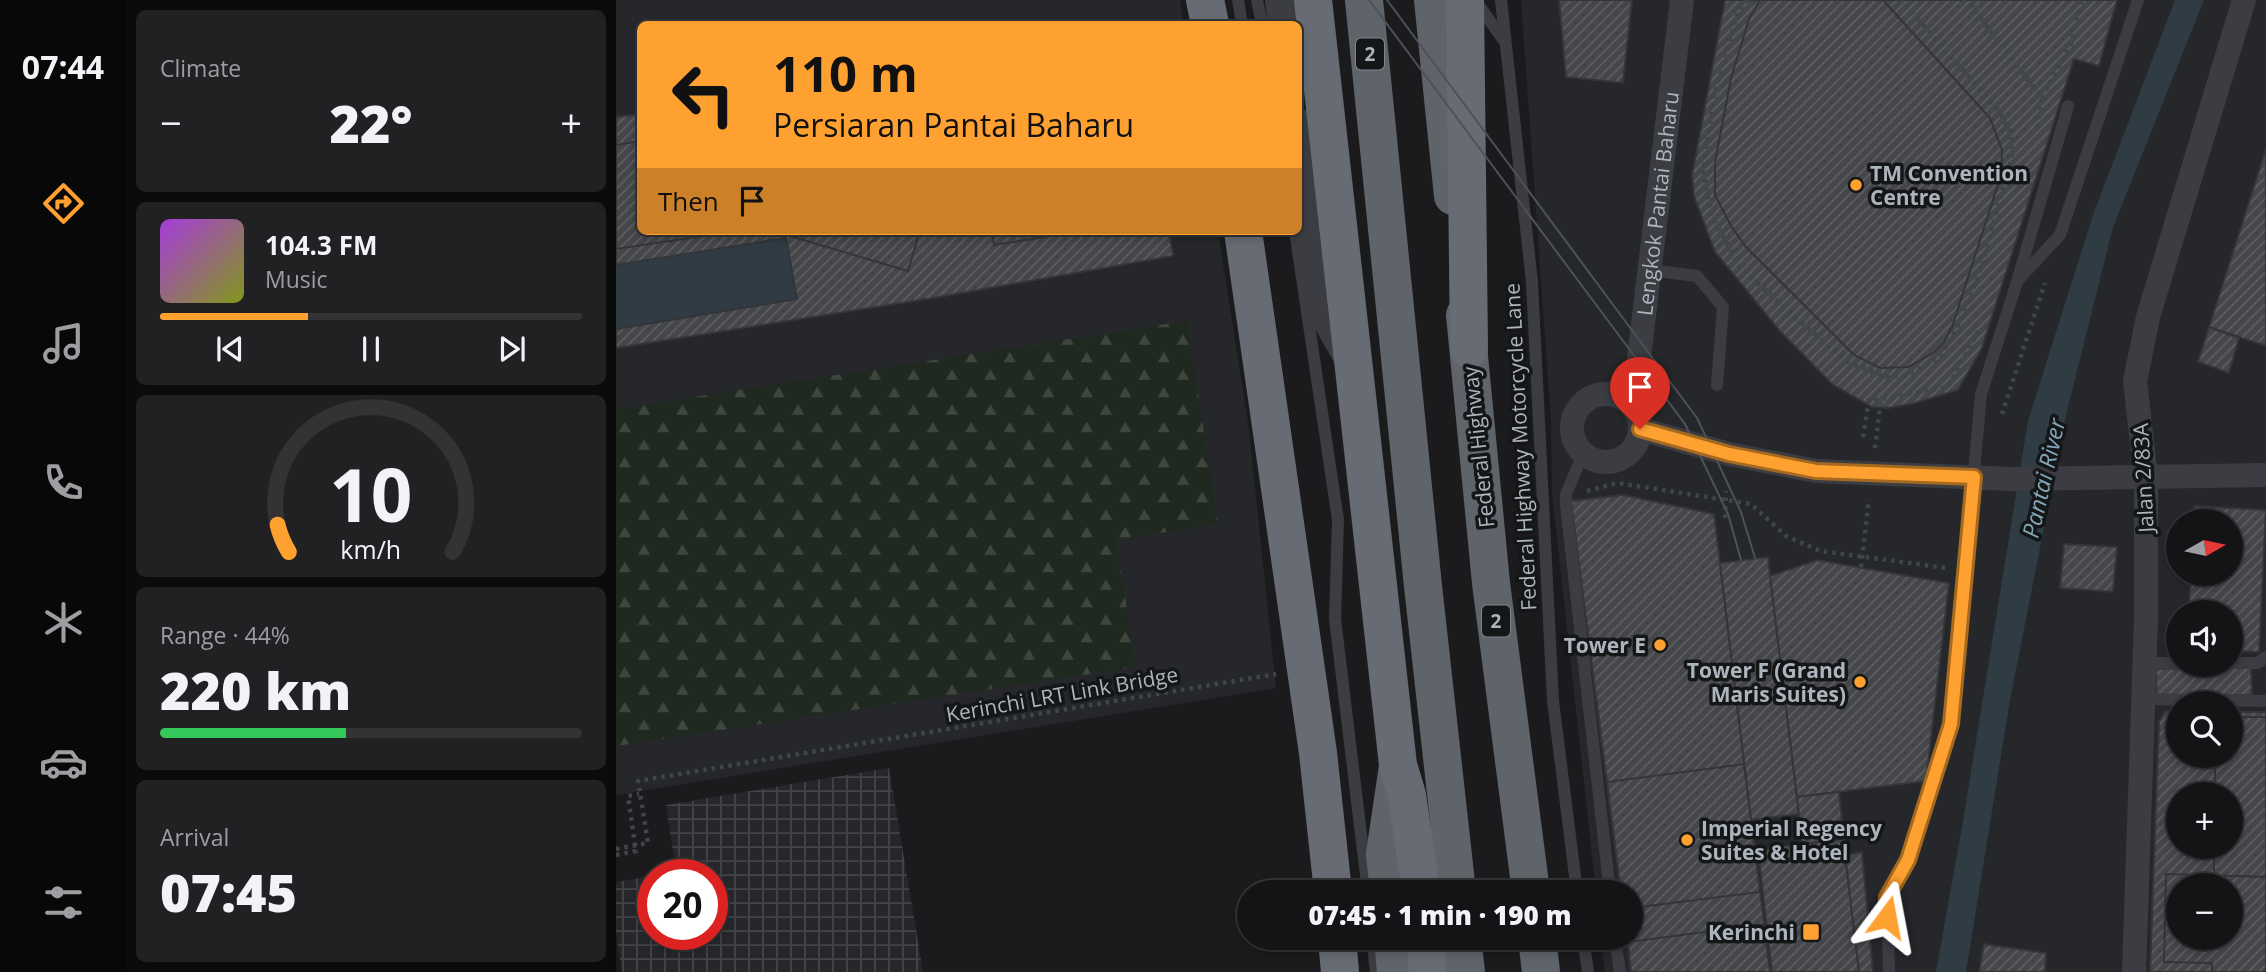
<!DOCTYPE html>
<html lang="en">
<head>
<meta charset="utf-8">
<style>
	body { margin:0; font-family:"Open Sans",sans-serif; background:#212123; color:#f1f3f6; height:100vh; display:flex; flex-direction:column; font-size:26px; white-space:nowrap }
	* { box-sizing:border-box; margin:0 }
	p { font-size:23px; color:#9d9ea1 }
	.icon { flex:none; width:38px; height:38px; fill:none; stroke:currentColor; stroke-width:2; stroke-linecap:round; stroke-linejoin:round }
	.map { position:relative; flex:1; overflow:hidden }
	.sheet { display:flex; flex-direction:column; gap:10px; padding:10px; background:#0b0b0c; width:490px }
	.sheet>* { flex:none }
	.banner { position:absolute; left:21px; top:21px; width:665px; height:214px; border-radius:10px; box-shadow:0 4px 10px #0003,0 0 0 2px #333335; background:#ffa131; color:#111; overflow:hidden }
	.needle { width:46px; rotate:81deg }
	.controls { position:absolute; left:1550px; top:509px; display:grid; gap:14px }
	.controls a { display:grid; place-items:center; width:77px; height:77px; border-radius:50%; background:#141416; box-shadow:0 4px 10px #0003,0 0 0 2px #333335; font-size:35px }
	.speed { position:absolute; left:21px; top:859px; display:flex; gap:14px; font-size:35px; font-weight:700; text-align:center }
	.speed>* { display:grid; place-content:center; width:91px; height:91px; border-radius:50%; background:#141416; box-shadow:0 4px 10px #0003,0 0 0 2px #333335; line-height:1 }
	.speed .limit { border:10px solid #d22; background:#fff; color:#111 }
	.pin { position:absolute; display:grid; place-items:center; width:60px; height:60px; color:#fff; margin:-72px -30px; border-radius:50% 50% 50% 0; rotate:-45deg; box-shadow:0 0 7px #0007 }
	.pin .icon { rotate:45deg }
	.me { position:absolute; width:77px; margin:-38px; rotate:13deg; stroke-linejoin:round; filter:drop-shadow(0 0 5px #0008) }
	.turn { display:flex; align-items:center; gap:24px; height:147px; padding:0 21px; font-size:32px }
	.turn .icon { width:91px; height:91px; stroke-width:2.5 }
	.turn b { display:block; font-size:49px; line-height:60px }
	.then { display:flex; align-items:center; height:66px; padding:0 21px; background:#0003; gap:14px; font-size:26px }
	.big { font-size:52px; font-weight:800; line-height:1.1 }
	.sheet .card { flex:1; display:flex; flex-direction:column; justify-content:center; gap:10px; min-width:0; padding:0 24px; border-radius:10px; background:#212123 }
	.sheet .dial { align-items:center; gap:0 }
	.dial svg { height:182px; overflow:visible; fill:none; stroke:#333335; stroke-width:7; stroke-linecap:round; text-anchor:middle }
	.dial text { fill:#f1f3f6; stroke:none }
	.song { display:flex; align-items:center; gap:21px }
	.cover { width:84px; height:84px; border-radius:10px; background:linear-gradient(135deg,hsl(280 70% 55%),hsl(70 70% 35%)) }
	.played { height:7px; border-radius:4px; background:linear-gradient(90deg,#ffa131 35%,#333335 35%) }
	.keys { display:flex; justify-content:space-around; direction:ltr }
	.heat { display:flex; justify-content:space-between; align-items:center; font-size:38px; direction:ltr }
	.charge { height:10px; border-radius:5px; background:linear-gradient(90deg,#34c759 44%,#333335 0) }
	.trip { position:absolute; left:621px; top:880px; width:406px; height:70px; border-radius:35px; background:#141416; box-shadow:0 4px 10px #0003,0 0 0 2px #333335; font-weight:800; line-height:70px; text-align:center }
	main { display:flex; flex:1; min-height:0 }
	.dock { display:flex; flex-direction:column; width:126px; justify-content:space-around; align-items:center; background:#080809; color:#9d9ea1 }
	.dock .icon { width:49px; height:49px }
	.dock .selected { color:#ffa131 }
	.dock b { font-size:32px; color:#f1f3f6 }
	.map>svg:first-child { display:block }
	.built { fill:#26272a; fill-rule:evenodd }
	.industrial { fill:url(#industrial-grid) }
	.forest { fill:url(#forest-firs) }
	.water { fill:#2f3c43 }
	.building { fill:url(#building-hatch); stroke:#343539; stroke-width:2; fill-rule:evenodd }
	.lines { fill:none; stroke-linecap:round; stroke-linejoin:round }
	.path { stroke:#41454a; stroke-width:4.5; stroke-dasharray:3.5 5; stroke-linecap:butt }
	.service { stroke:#3b3d43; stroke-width:12 }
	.minor { stroke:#3b3d43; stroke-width:24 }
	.tertiary { stroke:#3b3d43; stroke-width:32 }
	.trunk { stroke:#5f646b; stroke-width:38 }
	.motorway { stroke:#676c74; stroke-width:38 }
	.tram { stroke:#4e5258; stroke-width:2 }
	.route-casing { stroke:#a66920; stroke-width:18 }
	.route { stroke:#ffa131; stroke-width:12 }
	.poi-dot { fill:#ffa131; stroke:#151618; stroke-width:2.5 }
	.labels { text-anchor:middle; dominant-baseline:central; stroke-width:7; stroke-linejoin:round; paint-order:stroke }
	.shield { fill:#151618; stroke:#7f858c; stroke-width:2 }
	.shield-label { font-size:19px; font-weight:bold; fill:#acb4bd }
	.poi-label { font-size:21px; font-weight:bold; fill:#acb4bd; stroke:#151618; text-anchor:end }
	.street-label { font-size:21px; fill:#acb4bd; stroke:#151618 }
	.water-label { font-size:23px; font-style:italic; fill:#82a7ba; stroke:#151618 }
</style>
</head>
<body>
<main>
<nav class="dock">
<b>07:44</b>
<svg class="icon selected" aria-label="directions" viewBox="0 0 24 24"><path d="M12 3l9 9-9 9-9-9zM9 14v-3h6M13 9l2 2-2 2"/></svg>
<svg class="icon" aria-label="music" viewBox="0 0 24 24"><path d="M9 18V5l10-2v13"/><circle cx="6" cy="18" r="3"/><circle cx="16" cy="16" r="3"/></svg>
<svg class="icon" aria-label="phone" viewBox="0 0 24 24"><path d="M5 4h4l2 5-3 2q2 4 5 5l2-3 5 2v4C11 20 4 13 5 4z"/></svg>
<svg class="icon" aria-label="climate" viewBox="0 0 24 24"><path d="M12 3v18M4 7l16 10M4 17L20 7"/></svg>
<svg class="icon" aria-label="car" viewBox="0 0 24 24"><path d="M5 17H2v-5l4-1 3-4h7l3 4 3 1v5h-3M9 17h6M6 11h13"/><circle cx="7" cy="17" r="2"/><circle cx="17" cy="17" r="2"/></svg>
<svg class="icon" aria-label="filters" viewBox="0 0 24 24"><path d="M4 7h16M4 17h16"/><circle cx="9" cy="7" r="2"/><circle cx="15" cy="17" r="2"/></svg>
</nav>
<section class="sheet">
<div class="card"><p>Climate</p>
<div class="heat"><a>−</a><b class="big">22°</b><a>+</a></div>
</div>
<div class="card">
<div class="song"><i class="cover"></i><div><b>104.3 FM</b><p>Music</p></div></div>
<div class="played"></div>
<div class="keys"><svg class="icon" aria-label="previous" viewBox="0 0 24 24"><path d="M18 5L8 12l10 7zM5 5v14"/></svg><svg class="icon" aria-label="pause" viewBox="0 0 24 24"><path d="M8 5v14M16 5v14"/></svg><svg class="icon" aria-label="next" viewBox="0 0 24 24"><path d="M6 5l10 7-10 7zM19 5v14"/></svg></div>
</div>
<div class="card dial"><svg viewBox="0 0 100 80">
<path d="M14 69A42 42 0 1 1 86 69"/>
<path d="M14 69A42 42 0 0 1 9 57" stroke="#ffa131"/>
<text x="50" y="56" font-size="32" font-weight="700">10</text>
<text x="50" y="72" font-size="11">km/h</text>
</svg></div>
<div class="card"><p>Range · 44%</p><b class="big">220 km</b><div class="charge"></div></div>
<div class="card"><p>Arrival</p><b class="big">07:45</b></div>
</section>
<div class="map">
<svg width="1650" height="972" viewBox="0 0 1650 972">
	<defs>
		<pattern id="industrial-grid" width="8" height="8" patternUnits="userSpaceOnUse" patternTransform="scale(1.75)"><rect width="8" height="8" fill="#26272a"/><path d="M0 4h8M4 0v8" fill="none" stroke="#434447"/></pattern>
		<pattern id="forest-firs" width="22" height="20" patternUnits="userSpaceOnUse" patternTransform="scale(1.75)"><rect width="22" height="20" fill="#202920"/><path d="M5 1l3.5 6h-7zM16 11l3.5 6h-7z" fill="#3e463e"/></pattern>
		<pattern id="building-hatch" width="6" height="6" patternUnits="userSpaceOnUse" patternTransform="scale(1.75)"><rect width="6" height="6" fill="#45464a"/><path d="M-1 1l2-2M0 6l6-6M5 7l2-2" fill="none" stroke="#5d5e62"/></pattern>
	</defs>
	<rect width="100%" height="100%" fill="#1b1b1d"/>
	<!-- built -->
	<g class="built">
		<path d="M0 0H564L568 24H24V231H602L633 429 660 688 0 795Z"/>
		<path d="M905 0H1650V972H989L985 938H1015V892H980L936 493 935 420ZM1563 522H1615V574H1563ZM1563 612H1615V665H1563ZM1563 704H1615V756H1563ZM1563 794H1615V847H1563ZM1563 886H1615V938H1563Z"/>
	</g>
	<!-- industrial -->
	<path class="industrial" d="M273 768 307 972H6L0 933V882L37 876V934H96V875H42L60 872 50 805Z"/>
	<!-- forest -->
	<path class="forest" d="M571 321 602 524 500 540 520 667 0 746V409Z"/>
	<!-- water -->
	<g class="water">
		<path d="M1559 0H1588L1497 227 1451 411 1394 700 1350 972H1320L1347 821 1412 421 1477 215Z"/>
		<path d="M170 238 181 299 0 329V265Z"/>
	</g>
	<!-- building -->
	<g class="building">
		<path d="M943 0H1016L1007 83 950 77Z"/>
		<path d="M1109 0H1501L1483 66 1458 59 1366 348 1342 390 1296 404 1272 408 1256 407 1216 384 1163 330 1099 252 1078 196 1076 175Z"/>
		<path d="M1144 0H1267L1374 118 1386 150 1385 175 1336 327 1328 342 1317 353 1292 367 1264 368 1238 355 1130 247 1115 226 1099 195V162L1115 78 1133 19Z"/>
		<path d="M24 114V231H553L557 256 311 299 0 348V329L181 299 170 238 0 265V117Z"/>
		<path d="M24 141V231H121L0 249V145Z"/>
		<path d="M1650 149V346L1593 327Z"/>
		<path d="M157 231H304L292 271Z"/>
		<path d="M376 231H466L378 245Z"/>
		<path d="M1593 327 1623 338 1613 373 1582 362Z"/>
		<path d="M1007 495 1098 514 1124 727 986 745 955 501Z"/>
		<path d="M1007 495 1098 514 1154 972H1015L1011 938H1015V892H1005L955 501Z"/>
		<path d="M1578 506 1650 510 1643 652 1615 651V612H1573L1575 574H1615V522H1577Z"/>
		<path d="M1448 544 1501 547 1497 592 1444 588Z"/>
		<path d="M1152 557 1183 814 1135 820 1104 563Z"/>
		<path d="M1201 560 1333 583 1310 781 1181 797 1154 576Z"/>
		<path d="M1635 667 1636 695 1540 696V669Z"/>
		<path d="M1550 711H1563V756H1615V712H1650V972H1534L1543 721ZM1563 794H1615V847H1563ZM1563 886H1615V938H1563Z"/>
		<path d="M1615 717H1650V877L1598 876V847H1615V794H1599V756H1615Z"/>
		<path d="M1128 764 1144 892 1015 908V892H1005L991 782Z"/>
		<path d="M1223 792 1228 839 1186 844 1181 797Z"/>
		<path d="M1228 839 1243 972H1156L1142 849Z"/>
		<path d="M1246 852 1257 972H1243L1229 855Z"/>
		<path d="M1550 874 1650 877V972H1596V963L1548 962ZM1563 886H1615V938H1563Z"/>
		<path d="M1148 924 1154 972H1015L1012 942Z"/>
		<path d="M1368 944 1430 953 1429 972H1363Z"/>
	</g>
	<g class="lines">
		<!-- path -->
		<g class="path">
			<path d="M1132 0 1122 12 1099 91 1087 169 1095 215 1125 268 1181 319 1234 363 1270 377 1289 376 1324 357 1341 328 1365 269 1396 156 1395 134 1383 111 1285 0"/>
			<path d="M1346 0 1356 7 1426 98 1421 132"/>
			<path d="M1356 7 1362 0"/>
			<path d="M1426 98 1455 44 1466 0"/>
			<path d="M1386 414 1429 283"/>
			<path d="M1247 437 1253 400 1265 399"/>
			<path d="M1259 448 1265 399 1332 387 1362 331"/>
			<path d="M971 491 1002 483 1135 504 1170 536 1204 551 1331 568"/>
			<path d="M1109 518 1110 491"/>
			<path d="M1245 567 1253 499"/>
			<path d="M0 849 32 843 22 781 660 674"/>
			<path d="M0 855 20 851 12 796 23 794"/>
		</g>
		<!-- service -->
		<g class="service">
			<path d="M622 0 626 24"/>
			<path d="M641 0 646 24"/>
			<path d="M859 0 889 42"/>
			<path d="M885 0 916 282 937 701 961 892"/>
			<path d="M679 231 722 520 719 619 752 892"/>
			<path d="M1033 270 1081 276 1107 307 1101 385"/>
			<path d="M1403 279 1444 235 1522 0"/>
			<path d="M967 454 950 494V505L994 892"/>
			<path d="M1528 663H1563"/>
			<path d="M1615 663H1641L1650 657"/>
			<path d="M1527 699 1650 701"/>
			<path d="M756 938 760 972"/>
			<path d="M967 938 972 972"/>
			<path d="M999 938 1004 972"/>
			<path d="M1273 972 1271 897 1292 860 1335 725 1365 394 1401 282 1452 106"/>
		</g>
		<!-- minor -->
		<g class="minor">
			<circle cx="990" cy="428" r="34"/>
			<path id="s1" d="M1017 407 1066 0"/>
			<path d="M1024 429 1113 454 1200 471 1396 479 1650 475"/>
			<path d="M1518 972 1530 618V477L1519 381 1532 317 1628 0"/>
		</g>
		<!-- tertiary -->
		<g class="tertiary">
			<path d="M665 0 668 24"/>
			<path d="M682 124 709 314 735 360"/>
		</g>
		<!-- trunk -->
		<g class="trunk">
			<path d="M748 0 807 586 841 892"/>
			<path d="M817 0 837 196"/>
			<path d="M849 315 875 583 915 892"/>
			<path d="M773 892 769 854 782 766"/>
			<path d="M777 938 780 972"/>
			<path d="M846 938 850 972"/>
			<path d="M921 938 925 972"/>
		</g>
		<!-- motorway -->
		<g class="motorway">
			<path d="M589 0 594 24"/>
			<path d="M697 0 782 765 791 795 805 892"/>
			<path d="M849 0 853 349"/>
			<path d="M627 231 702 753 717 892"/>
			<path d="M721 938 724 972"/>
			<path d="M809 938 812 972"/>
		</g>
		<!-- tram -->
		<g class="tram">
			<path d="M753 0 1069 424 1112 514 1125 560"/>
			<path d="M771 0 1081 418 1125 512 1139 558"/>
		</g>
	</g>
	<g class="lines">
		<!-- route casing -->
		<g class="route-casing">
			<path id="route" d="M1024 429 1113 454 1200 471 1358 477 1335 724 1292 860 1271 897V917"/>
		</g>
		<!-- route -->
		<use href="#route" class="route"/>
	</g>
	<!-- markers -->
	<g class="poi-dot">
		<circle cx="1240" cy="185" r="7"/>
		<circle cx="1044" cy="645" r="7"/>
		<circle cx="1244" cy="682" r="7"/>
		<circle cx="1071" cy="840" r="7"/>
		<rect x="1186" y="923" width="18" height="18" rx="3.5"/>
	</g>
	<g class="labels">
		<!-- shield labels -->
		<g class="shield">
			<rect x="740" y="38.5" width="28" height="31" rx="5"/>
			<rect x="866" y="605.5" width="28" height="31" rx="5"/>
		</g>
		<g class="shield-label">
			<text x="754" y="54">2</text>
			<text x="880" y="621">2</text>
		</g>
		<!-- poi labels -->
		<g class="poi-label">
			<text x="1254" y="173" text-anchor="start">TM Convention<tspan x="1254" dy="24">Centre</tspan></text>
			<text x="1030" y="645">Tower E</text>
			<text x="1230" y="670">Tower F (Grand<tspan x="1230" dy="24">Maris Suites)</tspan></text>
			<text x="1085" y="828" text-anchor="start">Imperial Regency<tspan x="1085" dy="24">Suites &amp; Hotel</tspan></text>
			<text x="1179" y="932">Kerinchi</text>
		</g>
		<!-- street labels -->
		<g class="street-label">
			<text stroke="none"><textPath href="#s1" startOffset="205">Lengkok Pantai Baharu</textPath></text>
			<text transform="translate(862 447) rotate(-96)">Federal Highway</text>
			<text transform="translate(904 447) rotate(-93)">Federal Highway Motorcycle Lane</text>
			<text transform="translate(1527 478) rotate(-93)">Jalan 2/83A</text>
			<text transform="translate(446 694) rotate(-10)">Kerinchi LRT Link Bridge</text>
		</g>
		<!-- water labels -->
		<g class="water-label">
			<text transform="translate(1427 478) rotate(-77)">Pantai River</text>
		</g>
	</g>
</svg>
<div class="controls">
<a><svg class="needle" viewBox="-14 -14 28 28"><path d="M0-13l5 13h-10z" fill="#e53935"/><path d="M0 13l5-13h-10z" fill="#9d9ea1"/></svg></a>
<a><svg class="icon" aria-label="sound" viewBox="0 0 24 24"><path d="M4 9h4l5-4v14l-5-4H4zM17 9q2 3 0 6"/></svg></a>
<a><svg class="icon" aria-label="search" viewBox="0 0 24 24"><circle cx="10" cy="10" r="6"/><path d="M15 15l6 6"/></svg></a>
<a>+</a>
<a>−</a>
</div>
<div class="speed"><div class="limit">20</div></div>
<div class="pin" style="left:1024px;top:429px;background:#d93025"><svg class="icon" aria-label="arrive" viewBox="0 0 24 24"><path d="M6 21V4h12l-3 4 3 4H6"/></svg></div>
<svg class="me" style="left:1271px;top:917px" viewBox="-20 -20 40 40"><path d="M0-17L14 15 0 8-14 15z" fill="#ffa131" stroke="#fff" stroke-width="4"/></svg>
<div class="trip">07:45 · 1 min · 190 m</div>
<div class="banner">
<div class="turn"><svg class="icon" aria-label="left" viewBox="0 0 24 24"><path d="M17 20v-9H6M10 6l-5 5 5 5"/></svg><div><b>110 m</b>Persiaran Pantai Baharu</div></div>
<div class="then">Then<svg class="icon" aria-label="arrive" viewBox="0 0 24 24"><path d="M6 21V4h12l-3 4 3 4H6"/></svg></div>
</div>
</div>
</main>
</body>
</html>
